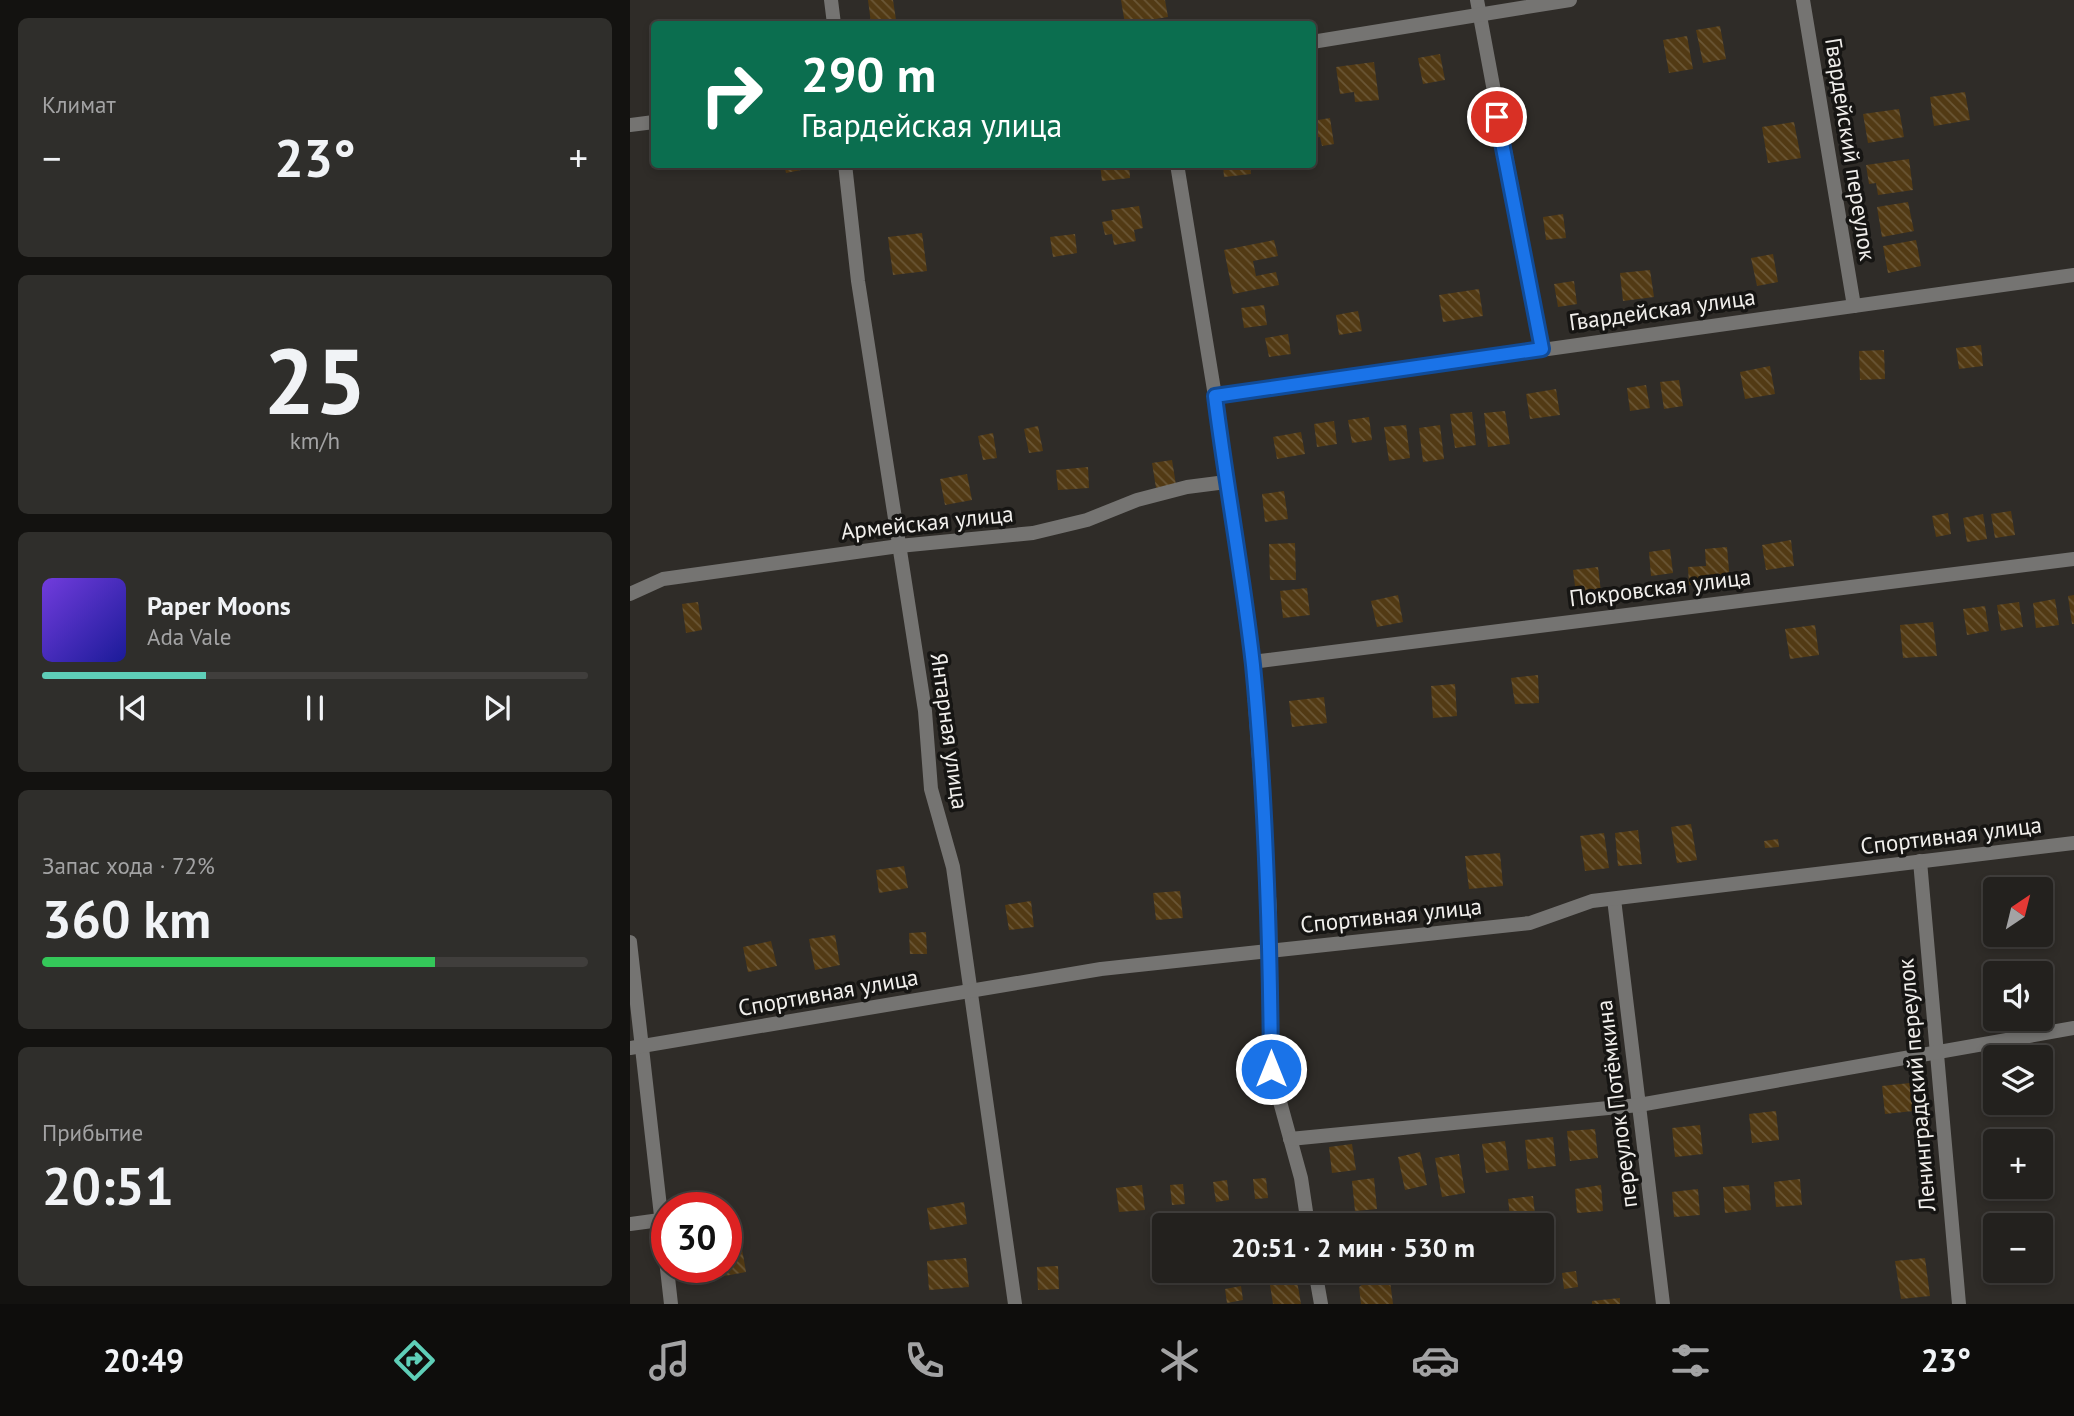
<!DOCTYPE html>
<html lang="ru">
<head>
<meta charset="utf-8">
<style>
	body { margin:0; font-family:"PT Sans",sans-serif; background:#2f2e2b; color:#f1f3f6; height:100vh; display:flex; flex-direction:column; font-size:26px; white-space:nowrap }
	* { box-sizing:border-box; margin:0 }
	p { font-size:23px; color:#a3a3a4 }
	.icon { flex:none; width:38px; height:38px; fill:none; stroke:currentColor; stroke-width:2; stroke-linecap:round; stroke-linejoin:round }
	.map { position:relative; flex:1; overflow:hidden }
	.panel { display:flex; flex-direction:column; gap:18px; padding:18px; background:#131210; width:630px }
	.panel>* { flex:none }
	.banner { position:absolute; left:21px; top:21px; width:665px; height:147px; border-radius:7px; box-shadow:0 4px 10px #0003,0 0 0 2px #403e3c; background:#0b6e4f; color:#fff; overflow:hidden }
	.needle { width:46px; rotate:35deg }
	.controls { position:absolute; left:1353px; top:877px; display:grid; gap:14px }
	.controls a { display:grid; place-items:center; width:70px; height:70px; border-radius:7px; background:#23211e; box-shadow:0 4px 10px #0003,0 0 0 2px #403e3c; font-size:35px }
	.speed { position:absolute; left:21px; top:1192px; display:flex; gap:14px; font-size:35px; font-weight:700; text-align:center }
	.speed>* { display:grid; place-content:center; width:91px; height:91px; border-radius:50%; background:#23211e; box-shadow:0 4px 10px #0003,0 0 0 2px #403e3c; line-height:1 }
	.speed .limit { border:10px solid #d22; background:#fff; color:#111 }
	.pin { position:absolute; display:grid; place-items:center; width:60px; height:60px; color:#fff; margin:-30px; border:4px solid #fff; border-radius:50%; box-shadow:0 2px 7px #0007 }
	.me { position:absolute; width:77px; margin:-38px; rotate:0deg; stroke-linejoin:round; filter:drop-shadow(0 0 5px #0008) }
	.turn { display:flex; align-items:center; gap:24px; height:147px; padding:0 35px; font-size:32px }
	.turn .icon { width:91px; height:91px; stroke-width:2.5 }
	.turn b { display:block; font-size:49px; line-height:60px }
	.big { font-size:52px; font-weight:800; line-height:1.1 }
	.panel .card { flex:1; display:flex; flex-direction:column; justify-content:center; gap:10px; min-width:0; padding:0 24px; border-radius:10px; background:#2f2e2b }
	.panel .dial { align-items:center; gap:0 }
	.dial b { font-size:91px; line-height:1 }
	.song { display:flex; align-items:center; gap:21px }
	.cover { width:84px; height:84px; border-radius:10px; background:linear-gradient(135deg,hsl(260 70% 55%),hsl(240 70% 35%)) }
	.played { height:7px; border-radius:4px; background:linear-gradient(90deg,#5eceb8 30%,#403e3c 30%) }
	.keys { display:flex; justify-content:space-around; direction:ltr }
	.heat { display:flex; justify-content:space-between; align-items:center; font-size:38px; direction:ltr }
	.charge { height:10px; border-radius:5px; background:linear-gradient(90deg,#34c759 72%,#403e3c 0) }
	.trip { position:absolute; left:522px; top:1213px; width:402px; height:70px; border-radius:7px; background:#23211e; box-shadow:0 4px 10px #0003,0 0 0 2px #403e3c; font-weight:800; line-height:70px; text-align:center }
	.menu { display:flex; height:112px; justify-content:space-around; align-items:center; background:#0e0d0c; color:#a3a3a4 }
	.menu .icon { width:49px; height:49px }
	.menu .on { color:#5eceb8 }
	.menu b { font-size:32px; color:#f1f3f6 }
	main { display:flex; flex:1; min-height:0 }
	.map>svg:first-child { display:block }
	.building { fill:url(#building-back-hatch) }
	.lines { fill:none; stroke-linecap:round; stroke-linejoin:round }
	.street { stroke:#757472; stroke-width:14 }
	.route-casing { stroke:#114b97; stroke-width:18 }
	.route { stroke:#1a73e8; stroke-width:12 }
	.labels { text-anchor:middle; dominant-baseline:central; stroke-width:7; stroke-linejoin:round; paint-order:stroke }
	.street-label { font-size:23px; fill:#f1efec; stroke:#161513 }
</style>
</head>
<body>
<main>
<section class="panel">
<div class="card"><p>Климат</p>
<div class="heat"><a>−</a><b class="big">23°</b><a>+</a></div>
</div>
<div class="card dial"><b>25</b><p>km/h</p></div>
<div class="card">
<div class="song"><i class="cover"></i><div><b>Paper Moons</b><p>Ada Vale</p></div></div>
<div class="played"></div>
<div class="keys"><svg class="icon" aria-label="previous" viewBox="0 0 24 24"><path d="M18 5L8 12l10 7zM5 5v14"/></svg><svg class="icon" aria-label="pause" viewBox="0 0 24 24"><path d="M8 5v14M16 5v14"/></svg><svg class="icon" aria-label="next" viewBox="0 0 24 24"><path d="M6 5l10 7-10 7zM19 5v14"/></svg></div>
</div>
<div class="card"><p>Запас хода · 72%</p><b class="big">360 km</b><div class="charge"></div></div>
<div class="card"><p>Прибытие</p><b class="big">20:51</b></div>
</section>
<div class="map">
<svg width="1444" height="1304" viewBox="0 0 1444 1304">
	<defs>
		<pattern id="building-back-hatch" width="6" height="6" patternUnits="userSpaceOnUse" patternTransform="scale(1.75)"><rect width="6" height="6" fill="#523a14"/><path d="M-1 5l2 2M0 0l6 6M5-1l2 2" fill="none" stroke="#6b5736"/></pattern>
	</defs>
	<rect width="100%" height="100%" fill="#2f2c28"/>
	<!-- building -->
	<g class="building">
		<path d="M238 0H263L266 20 241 23Z"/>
		<path d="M491 0H535L538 17 495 24Z"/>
		<path d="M1090 26 1096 59 1073 63 1066 30Z"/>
		<path d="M1057 36 1063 69 1039 73 1033 40Z"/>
		<path d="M810 54 815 80 793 84 788 58Z"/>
		<path d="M744 62 749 100 725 102 724 92 710 94 706 67Z"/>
		<path d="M1335 92 1340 120 1304 126 1300 97Z"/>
		<path d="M1269 109 1274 137 1238 143 1233 114Z"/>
		<path d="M700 118 704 144 692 146 690 137 682 138V121Z"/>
		<path d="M1164 122 1171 158 1138 163 1132 127Z"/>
		<path d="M1279 159 1283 190 1248 195 1246 183 1239 184 1236 165Z"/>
		<path d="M154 164H180L181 168 156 173Z"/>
		<path d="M470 164H499L500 178 472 181Z"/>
		<path d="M593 164H620L621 174 594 177Z"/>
		<path d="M1278 202 1284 231 1252 237 1247 207Z"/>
		<path d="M509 206 513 228 504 230 506 241 484 245 482 234 475 235 472 222 483 220 481 210Z"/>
		<path d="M933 214 936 238 916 240 913 217Z"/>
		<path d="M292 233 297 271 263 275 258 237Z"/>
		<path d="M445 234 447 253 423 257 420 237Z"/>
		<path d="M644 240 648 256 623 261 626 276 646 272 649 285 603 294 594 250Z"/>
		<path d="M1286 240 1291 266 1258 273 1253 246Z"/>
		<path d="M1143 254 1148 282 1127 286 1121 258Z"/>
		<path d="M1020 270 1024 297 993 301 990 273Z"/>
		<path d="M944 281 947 304 928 307 924 284Z"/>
		<path d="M849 289 853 316 813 322 809 295Z"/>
		<path d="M634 305 637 325 614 328 611 308Z"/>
		<path d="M728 311 732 331 709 335 706 315Z"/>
		<path d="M658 334 661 354 639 357 635 338Z"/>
		<path d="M1351 345 1353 366 1329 369 1326 348Z"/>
		<path d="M1254 350 1255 379 1230 380 1229 351Z"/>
		<path d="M1140 366 1145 394 1115 399 1110 372Z"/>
		<path d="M1049 380 1053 406 1034 409 1030 382Z"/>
		<path d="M1016 385 1020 408 1000 411 997 388Z"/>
		<path d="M926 389 930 415 900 419 896 394Z"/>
		<path d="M875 411 880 444 858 447 854 413Z"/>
		<path d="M842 412 846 445 825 448 820 414Z"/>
		<path d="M739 417 742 440 722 443 718 420Z"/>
		<path d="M704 421 707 444 687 447 684 424Z"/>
		<path d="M776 425 780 458 759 461 754 427Z"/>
		<path d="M810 425 814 459 793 462 789 428Z"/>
		<path d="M408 426 413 451 399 453 394 429Z"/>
		<path d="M671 432 675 454 647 459 643 437Z"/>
		<path d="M363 433 367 458 353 460 348 436Z"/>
		<path d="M542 460 546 485 526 488 522 463Z"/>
		<path d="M458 467 459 488 428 490 426 470Z"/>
		<path d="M337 474 342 500 315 505 310 479Z"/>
		<path d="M654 491 658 519 635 522 632 494Z"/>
		<path d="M1381 511 1385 535 1365 538 1361 514Z"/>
		<path d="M1318 513 1321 534 1306 537 1302 516Z"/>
		<path d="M1353 514 1357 539 1337 542 1333 518Z"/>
		<path d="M1161 540 1164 566 1136 570 1132 545Z"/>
		<path d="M665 543 666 580H640L639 544Z"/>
		<path d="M1097 547 1100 582 1059 585 1058 567 1076 566 1075 549Z"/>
		<path d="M1040 549 1043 573 1021 576 1019 552Z"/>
		<path d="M968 567 971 592 946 594 943 570Z"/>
		<path d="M677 588 680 615 653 618 650 591Z"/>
		<path d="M768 595 773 622 747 627 741 601Z"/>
		<path d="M1444 595V624H1442L1438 596Z"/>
		<path d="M1425 599 1429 625 1406 628 1403 603Z"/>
		<path d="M68 602 72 630 56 633 52 604Z"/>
		<path d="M1389 602 1393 627 1371 631 1367 605Z"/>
		<path d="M1355 606 1359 631 1337 635 1333 609Z"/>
		<path d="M1303 622 1307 656 1273 658 1270 625Z"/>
		<path d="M1185 625 1189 655 1160 659 1155 629Z"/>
		<path d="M908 675 909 703 885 704 881 678Z"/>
		<path d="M825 684 827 716 803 718 801 686Z"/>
		<path d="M694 697 697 723 662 727 659 701Z"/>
		<path d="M1061 824 1067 860 1047 863 1041 827Z"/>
		<path d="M1008 830 1012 864 988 866 985 833Z"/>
		<path d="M974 833 979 868 955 871 950 836Z"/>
		<path d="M1148 839 1149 847 1135 848 1134 841Z"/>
		<path d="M870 853 873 886 839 889 835 856Z"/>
		<path d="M274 866 278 888 249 893 246 870Z"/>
		<path d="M550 891 553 918 526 920 523 893Z"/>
		<path d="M401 901 404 927 379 930 375 905Z"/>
		<path d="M296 932 297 954H280L279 933Z"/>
		<path d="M205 935 210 965 185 970 179 939Z"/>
		<path d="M141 941 147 966 118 972 113 947Z"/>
		<path d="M1280 1083 1283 1111 1255 1114 1252 1086Z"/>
		<path d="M1146 1111 1149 1140 1122 1143 1119 1114Z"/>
		<path d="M1070 1125 1073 1154 1045 1157 1042 1128Z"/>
		<path d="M965 1129 968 1158 940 1161 937 1131Z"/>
		<path d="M923 1137 926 1166 898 1169 895 1140Z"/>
		<path d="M875 1141 879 1170 856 1173 852 1144Z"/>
		<path d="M722 1144 726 1170 702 1173 699 1147Z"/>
		<path d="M790 1152 797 1185 775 1190 768 1157Z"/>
		<path d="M829 1154 835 1193 812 1197 805 1158Z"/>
		<path d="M636 1178 638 1198 625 1199 623 1179Z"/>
		<path d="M744 1178 747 1209 725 1211 722 1181Z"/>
		<path d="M1170 1179 1172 1205 1146 1207 1144 1182Z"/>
		<path d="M597 1180 599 1200 586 1202 583 1182Z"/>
		<path d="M553 1184 555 1204 542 1205 540 1185Z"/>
		<path d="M512 1185 515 1210 489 1212 486 1188Z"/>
		<path d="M971 1185 973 1211 947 1213 945 1189Z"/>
		<path d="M1119 1185 1121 1210 1095 1213 1093 1187Z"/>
		<path d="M1068 1189 1070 1215 1044 1217 1042 1192Z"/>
		<path d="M903 1196 906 1224 881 1225 878 1199Z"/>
		<path d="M334 1202 337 1224 300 1230 297 1208Z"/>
		<path d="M657 1220 658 1225H635V1224Z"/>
		<path d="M921 1239 924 1264 912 1265V1240Z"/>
		<path d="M111 1243 116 1272 84 1278 82 1267H96V1246Z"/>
		<path d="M336 1258 339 1287 299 1290 297 1261Z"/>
		<path d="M1295 1258 1300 1296 1271 1299 1265 1261Z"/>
		<path d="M428 1266 429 1289 408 1290 407 1267Z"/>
		<path d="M946 1271 948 1287 934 1289 932 1273Z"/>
		<path d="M667 1281 671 1304H643L640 1285Z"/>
		<path d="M760 1281 763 1304H731L729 1287 733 1284Z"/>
		<path d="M611 1286 613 1300 597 1303 595 1289Z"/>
		<path d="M990 1298V1304H962V1301Z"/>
	</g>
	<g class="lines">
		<!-- street -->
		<g class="street">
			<path d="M201 0 204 24"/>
			<path d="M847 0 912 349"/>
			<path d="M1173 0 1224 306"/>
			<path d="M682 42 940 0"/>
			<path d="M0 125 24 122"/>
			<path d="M215 164 228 281 295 711 301 789 323 867 385 1304"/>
			<path d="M547 164 585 396 622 662 640 910 641 1069 671 1178 678 1225"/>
			<path d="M585 396 1444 275"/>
			<path d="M0 594 33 579 269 546 403 533 457 520 507 500 557 487 596 482"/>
			<path d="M622 662 1444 559"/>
			<path d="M1290 861 1329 1304"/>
			<path d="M984 899 1033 1304"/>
			<path d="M0 942 41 1304"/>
			<path d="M0 1048 471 969 900 923 962 901 1444 843"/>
			<path d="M660 1139 1009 1105 1444 1028"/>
			<path d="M0 1224 30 1220"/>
			<path d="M685 1270 691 1304"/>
		</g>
	</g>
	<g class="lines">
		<!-- route casing -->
		<g class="route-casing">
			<path id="route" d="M641 1069C640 934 636 799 623 665 613 575 596 485 585 396L912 349 867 117"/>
		</g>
		<!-- route -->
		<use href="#route" class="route"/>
	</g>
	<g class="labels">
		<!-- street labels -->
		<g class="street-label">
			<text transform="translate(1221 149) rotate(81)">Гвардейский переулок</text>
			<text transform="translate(1032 309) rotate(-8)">Гвардейская улица</text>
			<text transform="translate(297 522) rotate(-6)">Армейская улица</text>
			<text transform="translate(1030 587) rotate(-7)">Покровская улица</text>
			<text transform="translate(320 731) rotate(82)">Янтарная улица</text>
			<text transform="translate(1321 835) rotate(-7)">Спортивная улица</text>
			<text transform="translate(761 915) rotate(-6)">Спортивная улица</text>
			<text transform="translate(198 992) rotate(-10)">Спортивная улица</text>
			<text transform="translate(1286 1085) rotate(-95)">Ленинградский переулок</text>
			<text transform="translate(986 1104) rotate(-97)">переулок Потёмкина</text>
		</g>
	</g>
</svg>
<div class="controls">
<a><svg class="needle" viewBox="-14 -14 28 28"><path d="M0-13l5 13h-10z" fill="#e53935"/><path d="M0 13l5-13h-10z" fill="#a3a3a4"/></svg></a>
<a><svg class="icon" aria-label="sound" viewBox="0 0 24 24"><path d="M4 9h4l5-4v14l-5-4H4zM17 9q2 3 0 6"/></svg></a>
<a><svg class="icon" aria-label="layers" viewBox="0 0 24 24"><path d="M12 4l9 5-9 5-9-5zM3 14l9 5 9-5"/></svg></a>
<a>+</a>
<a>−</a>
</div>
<div class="speed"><div class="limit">30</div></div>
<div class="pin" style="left:867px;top:117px;background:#d93025"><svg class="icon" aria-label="arrive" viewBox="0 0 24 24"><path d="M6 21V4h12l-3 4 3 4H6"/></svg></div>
<svg class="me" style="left:641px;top:1069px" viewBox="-20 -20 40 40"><circle r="17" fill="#1a73e8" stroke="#fff" stroke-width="3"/><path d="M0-11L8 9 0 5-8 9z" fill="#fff"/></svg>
<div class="trip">20:51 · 2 мин · 530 m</div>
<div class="banner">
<div class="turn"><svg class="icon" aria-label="right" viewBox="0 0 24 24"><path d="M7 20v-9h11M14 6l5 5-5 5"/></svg><div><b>290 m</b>Гвардейская улица</div></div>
</div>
</div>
</main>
<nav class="menu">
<b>20:49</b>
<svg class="icon on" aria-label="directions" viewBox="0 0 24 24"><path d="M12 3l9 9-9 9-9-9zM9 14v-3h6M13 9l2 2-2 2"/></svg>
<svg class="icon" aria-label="music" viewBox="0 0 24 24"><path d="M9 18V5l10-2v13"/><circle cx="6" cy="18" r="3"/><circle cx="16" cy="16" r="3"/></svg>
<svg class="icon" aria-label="phone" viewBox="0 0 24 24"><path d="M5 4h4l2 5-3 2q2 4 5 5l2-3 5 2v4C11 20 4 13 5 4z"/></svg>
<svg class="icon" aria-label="climate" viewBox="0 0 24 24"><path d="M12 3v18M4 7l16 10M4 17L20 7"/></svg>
<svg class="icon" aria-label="car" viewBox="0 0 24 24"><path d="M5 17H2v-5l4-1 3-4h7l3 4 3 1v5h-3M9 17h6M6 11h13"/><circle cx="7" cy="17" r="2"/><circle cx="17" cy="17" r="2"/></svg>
<svg class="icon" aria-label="filters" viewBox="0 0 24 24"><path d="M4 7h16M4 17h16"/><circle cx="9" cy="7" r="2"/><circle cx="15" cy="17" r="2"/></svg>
<b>23°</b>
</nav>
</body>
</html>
